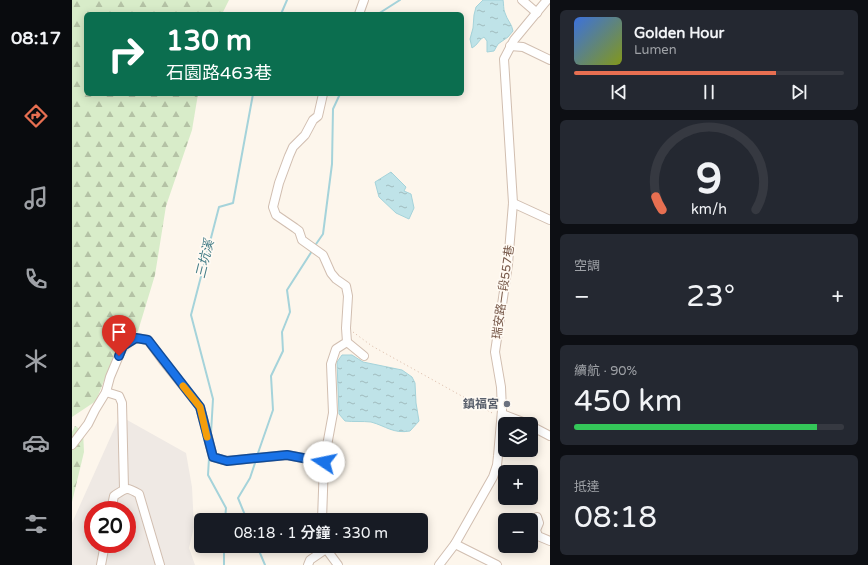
<!DOCTYPE html>
<html lang="zh-TW">
<head>
<meta charset="utf-8">
<style>
	body { margin:0; font-family:"Varela Round","Noto Sans TC",sans-serif; background:#242831; color:#f1f3f6; height:100vh; display:flex; flex-direction:column; font-size:15px; white-space:nowrap }
	* { box-sizing:border-box; margin:0 }
	p { font-size:13px; color:#9ea1a6 }
	.icon { flex:none; width:22px; height:22px; fill:none; stroke:currentColor; stroke-width:2; stroke-linecap:round; stroke-linejoin:round }
	.map { position:relative; flex:1; overflow:hidden }
	.details { display:flex; flex-direction:column; gap:10px; padding:10px; background:#0d0f14; width:318px }
	.details>* { flex:none }
	.top-card { position:absolute; left:12px; top:12px; width:380px; height:84px; border-radius:6px; box-shadow:0 2px 10px #0003; background:#0b6e4f; color:#fff; overflow:hidden }
	.buttons { position:absolute; left:426px; top:417px; display:grid; gap:8px }
	.buttons a { display:grid; place-items:center; width:40px; height:40px; border-radius:6px; background:#171b24; box-shadow:0 2px 10px #0003; font-size:20px }
	.speed { position:absolute; left:12px; top:501px; display:flex; gap:8px; font-size:20px; font-weight:700; text-align:center }
	.speed>* { display:grid; place-content:center; width:52px; height:52px; border-radius:50%; background:#171b24; box-shadow:0 2px 10px #0003; line-height:1 }
	.speed .limit { border:6px solid #d22; background:#fff; color:#111 }
	.pin { position:absolute; display:grid; place-items:center; width:34px; height:34px; color:#fff; margin:-41px -17px; border-radius:50% 50% 50% 0; rotate:-45deg; box-shadow:0 0 4px #0007 }
	.pin .icon { rotate:45deg }
	.me { position:absolute; width:44px; margin:-22px; rotate:281deg; stroke-linejoin:round; filter:drop-shadow(0 0 3px #0008) }
	.turn { display:flex; align-items:center; gap:14px; height:84px; padding:0 16px; font-size:18px }
	.turn .icon { width:52px; height:52px; stroke-width:2.5 }
	.turn b { display:block; font-size:28px; line-height:34px }
	.big { font-size:30px; font-weight:600; line-height:1.1 }
	.details .tile { flex:1; display:flex; flex-direction:column; justify-content:center; gap:6px; min-width:0; padding:0 14px; border-radius:6px; background:#242831 }
	.details .dial { align-items:center; gap:0 }
	.dial svg { height:104px; overflow:visible; fill:none; stroke:#363941; stroke-width:7; stroke-linecap:round; text-anchor:middle }
	.dial text { fill:#f1f3f6; stroke:none }
	.song { display:flex; align-items:center; gap:12px }
	.cover { width:48px; height:48px; border-radius:6px; background:linear-gradient(135deg,hsl(220 70% 55%),hsl(70 70% 35%)) }
	.played { height:4px; border-radius:2px; background:linear-gradient(90deg,#e76f51 75%,#363941 75%) }
	.keys { display:flex; justify-content:space-around; direction:ltr }
	.heat { display:flex; justify-content:space-between; align-items:center; font-size:22px; direction:ltr }
	.charge { height:6px; border-radius:3px; background:linear-gradient(90deg,#34c759 90%,#363941 0) }
	.trip { position:absolute; left:122px; top:513px; width:234px; height:40px; border-radius:6px; background:#171b24; box-shadow:0 2px 10px #0003; font-weight:600; line-height:40px; text-align:center }
	main { display:flex; flex:1; min-height:0 }
	.tab-bar { display:flex; flex-direction:column; width:72px; justify-content:space-around; align-items:center; background:#090b0e; color:#9ea1a6 }
	.tab-bar .icon { width:28px; height:28px }
	.tab-bar .on { color:#e76f51 }
	.tab-bar b { font-size:18px; color:#f1f3f6 }
	.map>svg:first-child { display:block }
	.industrial { fill:#efe9e4; fill-rule:evenodd }
	.forest { fill:url(#forest-firs) }
	.water { fill:url(#water-ripples); stroke:#a5d3da }
	.lines { fill:none; stroke-linecap:round; stroke-linejoin:round }
	.stream { stroke:#a5d3da; stroke-width:2 }
	.minor-casing { stroke:#d1beb0; stroke-width:10 }
	.path { stroke:#d9b8a5; stroke-width:1; stroke-dasharray:1 3; stroke-linecap:butt }
	.minor { stroke:#fff; stroke-width:8 }
	.route-casing { stroke:#114b97; stroke-width:10 }
	.route { stroke:#1a73e8; stroke-width:7 }
	.slow { stroke:#f59e0b; stroke-width:7 }
	.worship-dot { fill:#6b7280; stroke:#fffaf3; stroke-width:1.5 }
	.labels { text-anchor:middle; dominant-baseline:central; stroke-width:3.5; stroke-linejoin:round; paint-order:stroke }
	.street-label { font-size:12px; fill:#7a5c4d; stroke:#fffaf3 }
	.worship-label { font-size:12px; font-weight:bold; fill:#5b616d; stroke:#fffaf3; text-anchor:end }
	.water-label { font-size:13px; font-style:italic; fill:#437c86; stroke:#fffaf3 }
</style>
</head>
<body>
<main>
<nav class="tab-bar">
<b>08:17</b>
<svg class="icon on" aria-label="directions" viewBox="0 0 24 24"><path d="M12 3l9 9-9 9-9-9zM9 14v-3h6M13 9l2 2-2 2"/></svg>
<svg class="icon" aria-label="music" viewBox="0 0 24 24"><path d="M9 18V5l10-2v13"/><circle cx="6" cy="18" r="3"/><circle cx="16" cy="16" r="3"/></svg>
<svg class="icon" aria-label="phone" viewBox="0 0 24 24"><path d="M5 4h4l2 5-3 2q2 4 5 5l2-3 5 2v4C11 20 4 13 5 4z"/></svg>
<svg class="icon" aria-label="climate" viewBox="0 0 24 24"><path d="M12 3v18M4 7l16 10M4 17L20 7"/></svg>
<svg class="icon" aria-label="car" viewBox="0 0 24 24"><path d="M5 17H2v-5l4-1 3-4h7l3 4 3 1v5h-3M9 17h6M6 11h13"/><circle cx="7" cy="17" r="2"/><circle cx="17" cy="17" r="2"/></svg>
<svg class="icon" aria-label="filters" viewBox="0 0 24 24"><path d="M4 7h16M4 17h16"/><circle cx="9" cy="7" r="2"/><circle cx="15" cy="17" r="2"/></svg>
</nav>
<div class="map">
<svg width="478" height="565" viewBox="0 0 478 565">
	<defs>
		<pattern id="forest-firs" width="22" height="20" patternUnits="userSpaceOnUse"><rect width="22" height="20" fill="#d8ecc9"/><path d="M5 1l3.5 6h-7zM16 11l3.5 6h-7z" fill="#b4c2a5"/></pattern>
		<pattern id="water-ripples" width="26" height="14" patternUnits="userSpaceOnUse"><rect width="26" height="14" fill="#bfe3e8"/><path d="M2 4q2-2 4 0t4 0M15 11q2-2 4 0t4 0" fill="none" stroke="#a0bbbe"/></pattern>
	</defs>
	<rect width="100%" height="100%" fill="#fdf6ec"/>
	<!-- industrial -->
	<path class="industrial" d="M48 416 114 453 120 487 122 527 117 548 123 565H0V523ZM21 510H55V544H21Z"/>
	<!-- forest -->
	<g class="forest">
		<path d="M0 0H157L150 14H14V94H126L120 130 94 206 83 275 66 331 46 345 24 401 0 417Z"/>
		<path d="M3 426 11 431 12 452 0 502V432Z"/>
	</g>
	<!-- water -->
	<g class="water">
		<path d="M411 0H431C432 4 431 9 433 13 435 20 440 24 441 31L436 37 426 44 422 51 415 52V41L412 37C407 39 406 45 400 48L398 39 401 28 402 15 404 7Z"/>
		<path d="M319 172 334 187 332 191 339 194 342 208 337 219 324 213 307 197 303 182Z"/>
		<path d="M270 355H280L291 362 330 370 340 377 343 383 344 403 347 421 338 431C321 434 314 426 299 422 291 421 281 422 273 421L267 414 265 362Z"/>
	</g>
	<g class="lines">
		<!-- stream -->
		<g class="stream">
			<path d="M209 14 215 0"/>
			<path d="M306 14 328 0"/>
			<path d="M242 247 251 234 260 164 261 109 268 94"/>
			<path d="M139 433 141 399 119 315 147 207 161 203 181 94"/>
			<path d="M186 453 201 410 199 376 211 351 210 332 218 312 215 290 240 251"/>
			<path d="M137 458 136 475 154 508 153 520"/>
			<path d="M175 520 166 498 178 478 183 463"/>
			<path d="M185 546 193 565"/>
			<path d="M152 565V546"/>
		</g>
		<!-- minor casing -->
		<g class="minor-casing">
			<g id="minor">
				<path d="M450 0 465 13"/>
				<path d="M287 14 292 0"/>
				<path d="M438 46 451 47 478 60"/>
				<path d="M441 203 478 220"/>
				<path d="M275 342 292 356"/>
				<path d="M34 392 47 396 50 403 52 489"/>
				<path d="M430 414 456 424"/>
				<path d="M459 426 478 436"/>
				<path d="M0 445 16 424 23 410 34 392 38 377 51 346 64 338 76 340 92 362 128 407 141 457 155 461 215 455 252 462"/>
				<path d="M39 510 42 496C54 488 54 486 67 494L88 565"/>
				<path d="M465 517 467 523 464 530 466 536 478 541"/>
				<path d="M250 520 252 462 261 413 259 364 264 349 275 342 274 328 276 296 274 286 264 279 259 273 251 255 230 240 227 231 223 228 204 215 201 207 207 183 217 156 221 147 233 135 241 120 246 116 251 94"/>
				<path d="M383 544 425 565"/>
				<path d="M252 546 266 565"/>
				<path d="M29 565 33 544"/>
				<path d="M236 565 238 560 254 549"/>
				<path d="M367 565 383 544 421 477 425 465 426 456 430 410 429 387 423 352 436 264 441 203 432 59 442 40 475 0"/>
			</g>
		</g>
		<!-- path -->
		<path class="path" d="M281 332 300 346 422 414"/>
		<!-- minor -->
		<use href="#minor" class="minor"/>
	</g>
	<g class="lines">
		<!-- route casing -->
		<g class="route-casing">
			<path id="route" d="M47 356 51 346 64 338 76 340 128 407 141 457 155 461 215 455 252 462"/>
		</g>
		<!-- route -->
		<use href="#route" class="route"/>
		<!-- slow -->
		<path class="slow" d="M111 386 128 407 135 437"/>
	</g>
	<!-- markers -->
	<circle class="worship-dot" cx="435" cy="404" r="4"/>
	<g class="labels">
		<!-- street labels -->
		<g class="street-label">
			<text transform="translate(431 292) rotate(-82)">瑞安路一段557巷</text>
		</g>
		<!-- worship labels -->
		<g class="worship-label">
			<text x="427" y="404">鎮福宮</text>
		</g>
		<!-- water labels -->
		<g class="water-label">
			<text transform="translate(133 259) rotate(-76)">三坑溪</text>
		</g>
	</g>
</svg>
<div class="buttons">
<a><svg class="icon" aria-label="layers" viewBox="0 0 24 24"><path d="M12 4l9 5-9 5-9-5zM3 14l9 5 9-5"/></svg></a>
<a>+</a>
<a>−</a>
</div>
<div class="speed"><div class="limit">20</div></div>
<div class="pin" style="left:47px;top:356px;background:#d93025"><svg class="icon" aria-label="arrive" viewBox="0 0 24 24"><path d="M6 21V4h12l-3 4 3 4H6"/></svg></div>
<svg class="me" style="left:252px;top:462px" viewBox="-20 -20 40 40"><circle r="19" fill="#fff"/><path d="M0-13L10 11 0 6-10 11z" fill="#1a73e8"/></svg>
<div class="trip">08:18 · 1 分鐘 · 330 m</div>
<div class="top-card">
<div class="turn"><svg class="icon" aria-label="right" viewBox="0 0 24 24"><path d="M7 20v-9h11M14 6l5 5-5 5"/></svg><div><b>130 m</b>石園路463巷</div></div>
</div>
</div>
<section class="details">
<div class="tile">
<div class="song"><i class="cover"></i><div><b>Golden Hour</b><p>Lumen</p></div></div>
<div class="played"></div>
<div class="keys"><svg class="icon" aria-label="previous" viewBox="0 0 24 24"><path d="M18 5L8 12l10 7zM5 5v14"/></svg><svg class="icon" aria-label="pause" viewBox="0 0 24 24"><path d="M8 5v14M16 5v14"/></svg><svg class="icon" aria-label="next" viewBox="0 0 24 24"><path d="M6 5l10 7-10 7zM19 5v14"/></svg></div>
</div>
<div class="tile dial"><svg viewBox="0 0 100 80">
<path d="M14 69A42 42 0 1 1 86 69"/>
<path d="M14 69A42 42 0 0 1 9 59" stroke="#e76f51"/>
<text x="50" y="56" font-size="32" font-weight="700">9</text>
<text x="50" y="72" font-size="11">km/h</text>
</svg></div>
<div class="tile"><p>空調</p>
<div class="heat"><a>−</a><b class="big">23°</b><a>+</a></div>
</div>
<div class="tile"><p>續航 · 90%</p><b class="big">450 km</b><div class="charge"></div></div>
<div class="tile"><p>抵達</p><b class="big">08:18</b></div>
</section>
</main>
</body>
</html>
